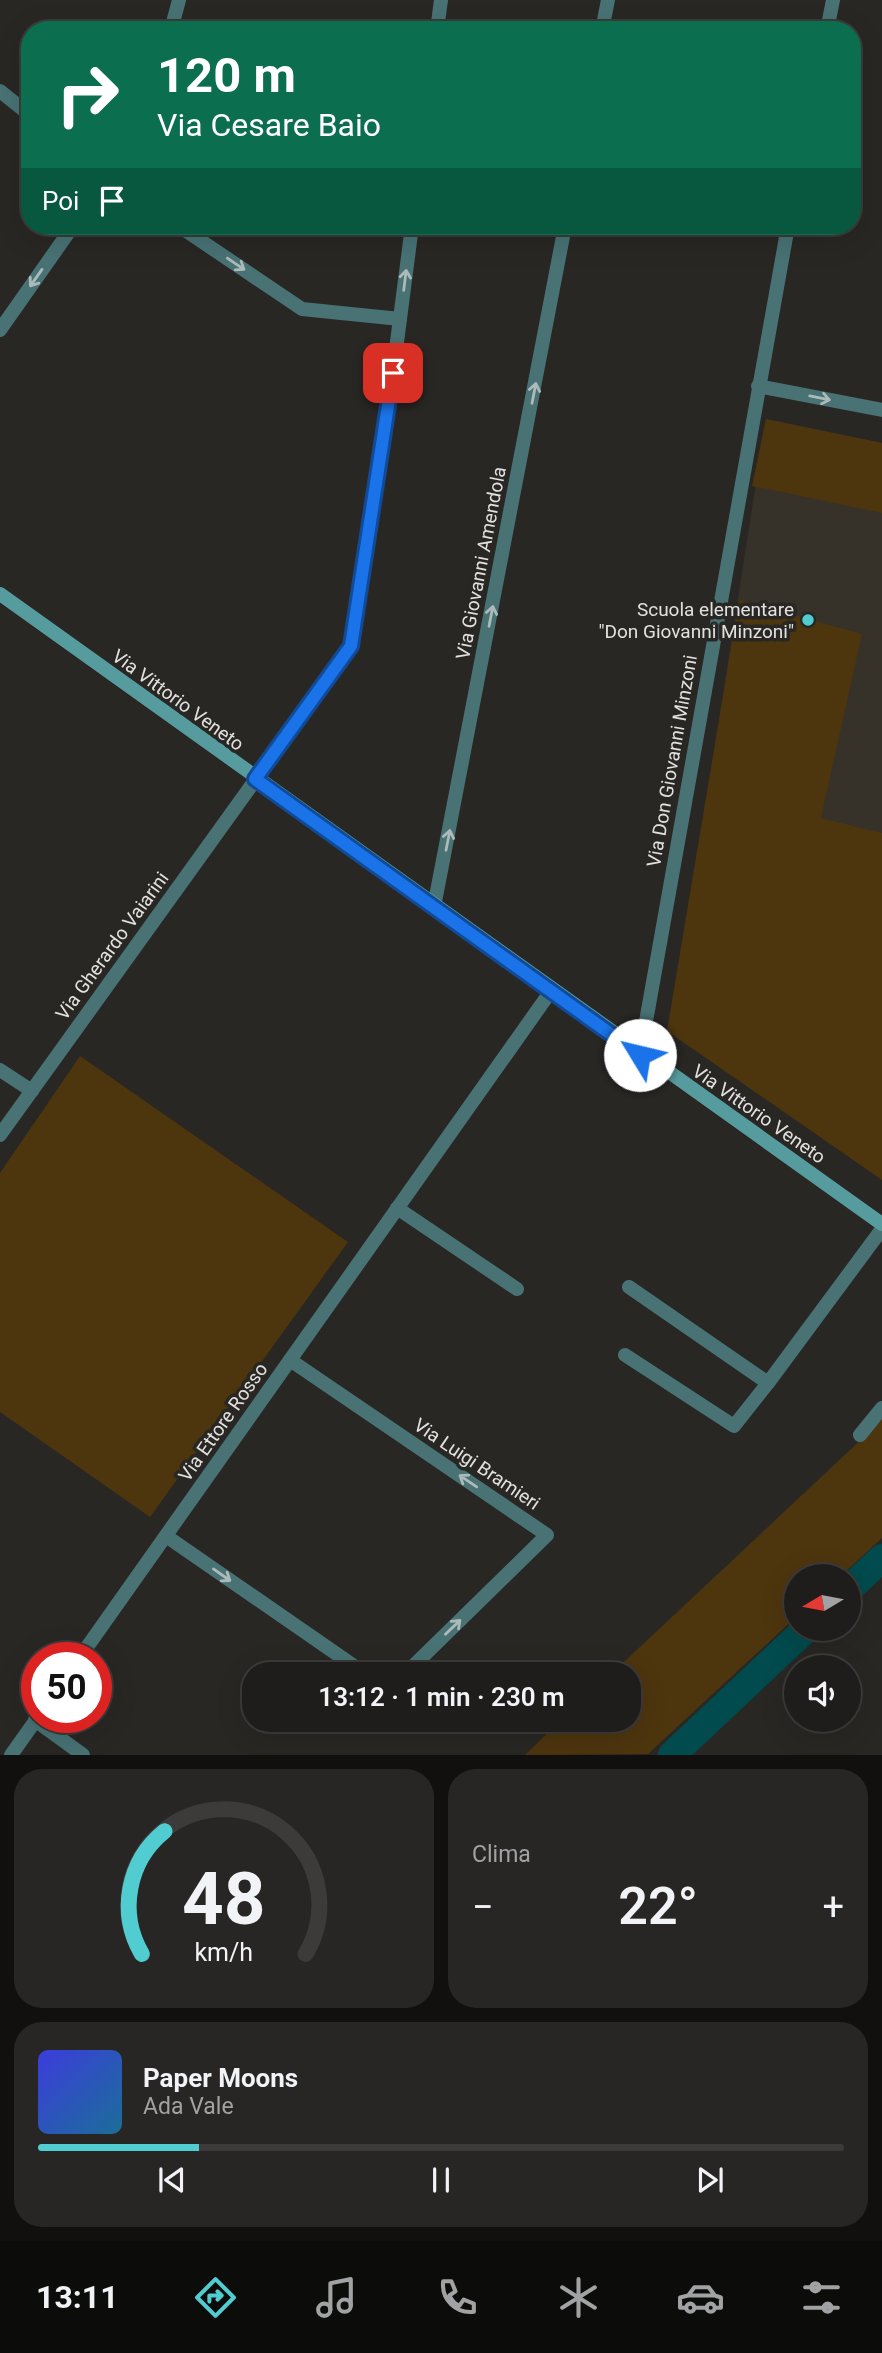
<!DOCTYPE html>
<html lang="it">
<head>
<meta charset="utf-8">
<style>
	body { margin:0; font-family:Roboto,sans-serif; background:#272624; color:#f1f3f6; height:100vh; display:flex; flex-direction:column; font-size:26px; white-space:nowrap }
	* { box-sizing:border-box; margin:0 }
	p { font-size:23px; color:#a1a2a3 }
	.icon { flex:none; width:38px; height:38px; fill:none; stroke:currentColor; stroke-width:2; stroke-linecap:round; stroke-linejoin:round }
	.map { position:relative; height:1755px; overflow:hidden }
	.details { display:flex; flex-direction:column; gap:14px; padding:14px; background:#11100f; flex:1 }
	.details>* { flex:none }
	.guide { position:absolute; left:21px; top:21px; width:840px; height:214px; border-radius:28px; box-shadow:0 7px 28px #0002,0 0 0 2px #3c3b3a; background:#0b6e4f; color:#fff; overflow:hidden }
	.needle { width:46px; rotate:260deg }
	.fabs { position:absolute; left:784px; top:1564px; display:grid; gap:14px }
	.fabs a { display:grid; place-items:center; width:77px; height:77px; border-radius:50%; background:#1f1d1b; box-shadow:0 7px 28px #0002,0 0 0 2px #3c3b3a; font-size:35px }
	.speed { position:absolute; left:21px; top:1642px; display:flex; gap:14px; font-size:35px; font-weight:700; text-align:center }
	.speed>* { display:grid; place-content:center; width:91px; height:91px; border-radius:50%; background:#1f1d1b; box-shadow:0 7px 28px #0002,0 0 0 2px #3c3b3a; line-height:1 }
	.speed .limit { border:10px solid #d22; background:#fff; color:#111 }
	.pin { position:absolute; display:grid; place-items:center; width:60px; height:60px; color:#fff; margin:-30px; border-radius:14px; box-shadow:0 4px 10px #0006 }
	.me { position:absolute; width:77px; margin:-38px; rotate:306deg; stroke-linejoin:round; filter:drop-shadow(0 0 5px #0008) }
	.turn { display:flex; align-items:center; gap:24px; height:147px; padding:0 21px; font-size:32px }
	.turn .icon { width:91px; height:91px; stroke-width:2.5 }
	.turn b { display:block; font-size:49px; line-height:60px }
	.then { display:flex; align-items:center; height:66px; padding:0 21px; background:#0003; gap:14px; font-size:26px }
	.big { font-size:52px; font-weight:600; line-height:1.1 }
	.details .card { flex:1; display:flex; flex-direction:column; justify-content:center; gap:10px; min-width:0; padding:0 24px; border-radius:28px; background:#272624 }
	.details .dial { align-items:center; gap:0 }
	.dial svg { height:182px; overflow:visible; fill:none; stroke:#3c3b3a; stroke-width:7; stroke-linecap:round; text-anchor:middle }
	.dial text { fill:#f1f3f6; stroke:none }
	.song { display:flex; align-items:center; gap:21px }
	.cover { width:84px; height:84px; border-radius:10px; background:linear-gradient(135deg,hsl(240 70% 55%),hsl(200 70% 35%)) }
	.played { height:7px; border-radius:4px; background:linear-gradient(90deg,#51ccd1 20%,#3c3b3a 20%) }
	.keys { display:flex; justify-content:space-around; direction:ltr }
	.heat { display:flex; justify-content:space-between; align-items:center; font-size:38px; direction:ltr }
	.details .tiles { flex:1; display:grid; gap:14px; grid-template-columns:1fr 1fr }
	.card:last-child { grid-column:span 2 }
	.trip { position:absolute; left:242px; top:1662px; width:399px; height:70px; border-radius:28px; background:#1f1d1b; box-shadow:0 7px 28px #0002,0 0 0 2px #3c3b3a; font-weight:600; line-height:70px; text-align:center }
	.dock { display:flex; height:112px; justify-content:space-around; align-items:center; background:#0c0c0b; color:#a1a2a3 }
	.dock .icon { width:49px; height:49px }
	.dock .active { color:#51ccd1 }
	.dock b { font-size:32px; color:#f1f3f6 }
	.map>svg:first-child { display:block }
	.built { fill:#363129 }
	.green { fill:#4d350e }
	.lines { fill:none; stroke-linecap:round; stroke-linejoin:round }
	.canal { stroke:#014a4d; stroke-width:28 }
	.minor { stroke:#487274; stroke-width:14 }
	.secondary { stroke:#569c9f; stroke-width:14 }
	.oneway { stroke:#acbaba }
	.route-casing { stroke:#114b97; stroke-width:18 }
	.route { stroke:#1a73e8; stroke-width:12 }
	.poi-dot { fill:#51ccd1; stroke:#292724; stroke-width:2.5 }
	.labels { text-anchor:middle; dominant-baseline:central; stroke-width:7; stroke-linejoin:round; paint-order:stroke }
	.street-label { font-size:19px; fill:#e2e1df; stroke:#292724 }
	.poi-label { font-size:19px; fill:#e2e1df; stroke:#292724; text-anchor:end }
</style>
</head>
<body>
<div class="map">
<svg width="882" height="1755" viewBox="0 0 882 1755">
	<rect width="100%" height="100%" fill="#292724"/>
	<!-- built -->
	<path class="built" d="M766 419 882 443V836L707 797Z"/>
	<!-- green -->
	<g class="green">
		<path d="M766 419 882 443V513L752 486Z"/>
		<path d="M739 600 862 634 821 818 882 833V1180L667 1031Z"/>
		<path d="M80 1056 348 1242 150 1517 0 1412V1173Z"/>
		<path d="M882 1420V1538L840 1577H796V1617L648 1754 525 1755 561 1720H628V1675H610Z"/>
	</g>
	<g class="lines">
		<!-- canal -->
		<g class="canal">
			<path d="M849 1589 882 1558"/>
			<path d="M672 1755 806 1629"/>
		</g>
		<!-- minor -->
		<g class="minor">
			<path d="M171 30 179 0"/>
			<path d="M437 30 441 0"/>
			<path d="M602 30 608 0"/>
			<path d="M827 30 833 0"/>
			<path d="M0 91 30 115"/>
			<path d="M179 226 302 309 400 319"/>
			<path d="M0 330 73 226"/>
			<path d="M758 386 882 410"/>
			<path d="M434 907 565 226"/>
			<path d="M640 1055 788 226"/>
			<path d="M0 1070 32 1091"/>
			<path d="M0 1135 351 647 386 427 412 226"/>
			<path d="M397 1208 517 1289"/>
			<path d="M629 1287 768 1383 882 1229"/>
			<path d="M625 1355 734 1426 768 1383"/>
			<path d="M290 1360 547 1535 404 1675"/>
			<path d="M860 1435 882 1408"/>
			<path d="M166 1536 367 1675"/>
			<path d="M80 1657 551 991"/>
			<path d="M35 1720 83 1755"/>
			<path d="M11 1755 38 1717"/>
		</g>
		<!-- secondary -->
		<path class="secondary" d="M0 594 882 1224"/>
	</g>
	<!-- one-way arrows -->
	<defs><path id="oneway-shaft" d="M-6 0H5M1.5-3L5.5 0L1.5 3" fill="none" stroke-width="1.6" stroke-linecap="round" stroke-linejoin="round" transform="scale(1.75)"/></defs>
	<g class="oneway">
		<use href="#oneway-shaft" transform="translate(236 264) rotate(34)"/>
		<use href="#oneway-shaft" transform="translate(36 278) rotate(125)"/>
		<use href="#oneway-shaft" transform="translate(405 280) rotate(-83)"/>
		<use href="#oneway-shaft" transform="translate(534 393) rotate(-79)"/>
		<use href="#oneway-shaft" transform="translate(820 398) rotate(11)"/>
		<use href="#oneway-shaft" transform="translate(491 616) rotate(-79)"/>
		<use href="#oneway-shaft" transform="translate(448 840) rotate(-79)"/>
		<use href="#oneway-shaft" transform="translate(468 1481) rotate(-146)"/>
		<use href="#oneway-shaft" transform="translate(222 1575) rotate(35)"/>
		<use href="#oneway-shaft" transform="translate(453 1627) rotate(-44)"/>
	</g>
	<g class="lines">
		<!-- route casing -->
		<g class="route-casing">
			<path id="route" d="M393 373 351 646 255 779 640 1055"/>
		</g>
		<!-- route -->
		<use href="#route" class="route"/>
	</g>
	<!-- markers -->
	<circle class="poi-dot" cx="808" cy="620" r="7"/>
	<g class="labels">
		<!-- street labels -->
		<g class="street-label">
			<text transform="translate(481 563) rotate(-79)">Via Giovanni Amendola</text>
			<text transform="translate(178 700) rotate(36)">Via Vittorio Veneto</text>
			<text transform="translate(672 761) rotate(-80)">Via Don Giovanni Minzoni</text>
			<text transform="translate(112 946) rotate(-54)">Via Gherardo Vaiarini</text>
			<text transform="translate(759 1114) rotate(35)">Via Vittorio Veneto</text>
			<text transform="translate(223 1422) rotate(-55)">Via Ettore Rosso</text>
			<text transform="translate(477 1464) rotate(34)">Via Luigi Bramieri</text>
		</g>
		<!-- poi labels -->
		<g class="poi-label">
			<text x="794" y="609">Scuola elementare<tspan x="794" dy="22">"Don Giovanni Minzoni"</tspan></text>
		</g>
	</g>
</svg>
<div class="fabs">
<a><svg class="needle" viewBox="-14 -14 28 28"><path d="M0-13l5 13h-10z" fill="#e53935"/><path d="M0 13l5-13h-10z" fill="#a1a2a3"/></svg></a>
<a><svg class="icon" aria-label="sound" viewBox="0 0 24 24"><path d="M4 9h4l5-4v14l-5-4H4zM17 9q2 3 0 6"/></svg></a>
</div>
<div class="speed"><div class="limit">50</div></div>
<div class="pin" style="left:393px;top:373px;background:#d93025"><svg class="icon" aria-label="arrive" viewBox="0 0 24 24"><path d="M6 21V4h12l-3 4 3 4H6"/></svg></div>
<svg class="me" style="left:640px;top:1055px" viewBox="-20 -20 40 40"><circle r="19" fill="#fff"/><path d="M0-13L10 11 0 6-10 11z" fill="#1a73e8"/></svg>
<div class="trip">13:12 · 1 min · 230 m</div>
<div class="guide">
<div class="turn"><svg class="icon" aria-label="right" viewBox="0 0 24 24"><path d="M7 20v-9h11M14 6l5 5-5 5"/></svg><div><b>120 m</b>Via Cesare Baio</div></div>
<div class="then">Poi<svg class="icon" aria-label="arrive" viewBox="0 0 24 24"><path d="M6 21V4h12l-3 4 3 4H6"/></svg></div>
</div>
</div>
<section class="details">
<div class="tiles">
<div class="card dial"><svg viewBox="0 0 100 80">
<path d="M14 69A42 42 0 1 1 86 69"/>
<path d="M14 69A42 42 0 0 1 24 15" stroke="#51ccd1"/>
<text x="50" y="56" font-size="32" font-weight="700">48</text>
<text x="50" y="72" font-size="11">km/h</text>
</svg></div>
<div class="card"><p>Clima</p>
<div class="heat"><a>−</a><b class="big">22°</b><a>+</a></div>
</div>
<div class="card">
<div class="song"><i class="cover"></i><div><b>Paper Moons</b><p>Ada Vale</p></div></div>
<div class="played"></div>
<div class="keys"><svg class="icon" aria-label="previous" viewBox="0 0 24 24"><path d="M18 5L8 12l10 7zM5 5v14"/></svg><svg class="icon" aria-label="pause" viewBox="0 0 24 24"><path d="M8 5v14M16 5v14"/></svg><svg class="icon" aria-label="next" viewBox="0 0 24 24"><path d="M6 5l10 7-10 7zM19 5v14"/></svg></div>
</div>
</div>
</section>
<nav class="dock">
<b>13:11</b>
<svg class="icon active" aria-label="directions" viewBox="0 0 24 24"><path d="M12 3l9 9-9 9-9-9zM9 14v-3h6M13 9l2 2-2 2"/></svg>
<svg class="icon" aria-label="music" viewBox="0 0 24 24"><path d="M9 18V5l10-2v13"/><circle cx="6" cy="18" r="3"/><circle cx="16" cy="16" r="3"/></svg>
<svg class="icon" aria-label="phone" viewBox="0 0 24 24"><path d="M5 4h4l2 5-3 2q2 4 5 5l2-3 5 2v4C11 20 4 13 5 4z"/></svg>
<svg class="icon" aria-label="climate" viewBox="0 0 24 24"><path d="M12 3v18M4 7l16 10M4 17L20 7"/></svg>
<svg class="icon" aria-label="car" viewBox="0 0 24 24"><path d="M5 17H2v-5l4-1 3-4h7l3 4 3 1v5h-3M9 17h6M6 11h13"/><circle cx="7" cy="17" r="2"/><circle cx="17" cy="17" r="2"/></svg>
<svg class="icon" aria-label="filters" viewBox="0 0 24 24"><path d="M4 7h16M4 17h16"/><circle cx="9" cy="7" r="2"/><circle cx="15" cy="17" r="2"/></svg>
</nav>
</body>
</html>
